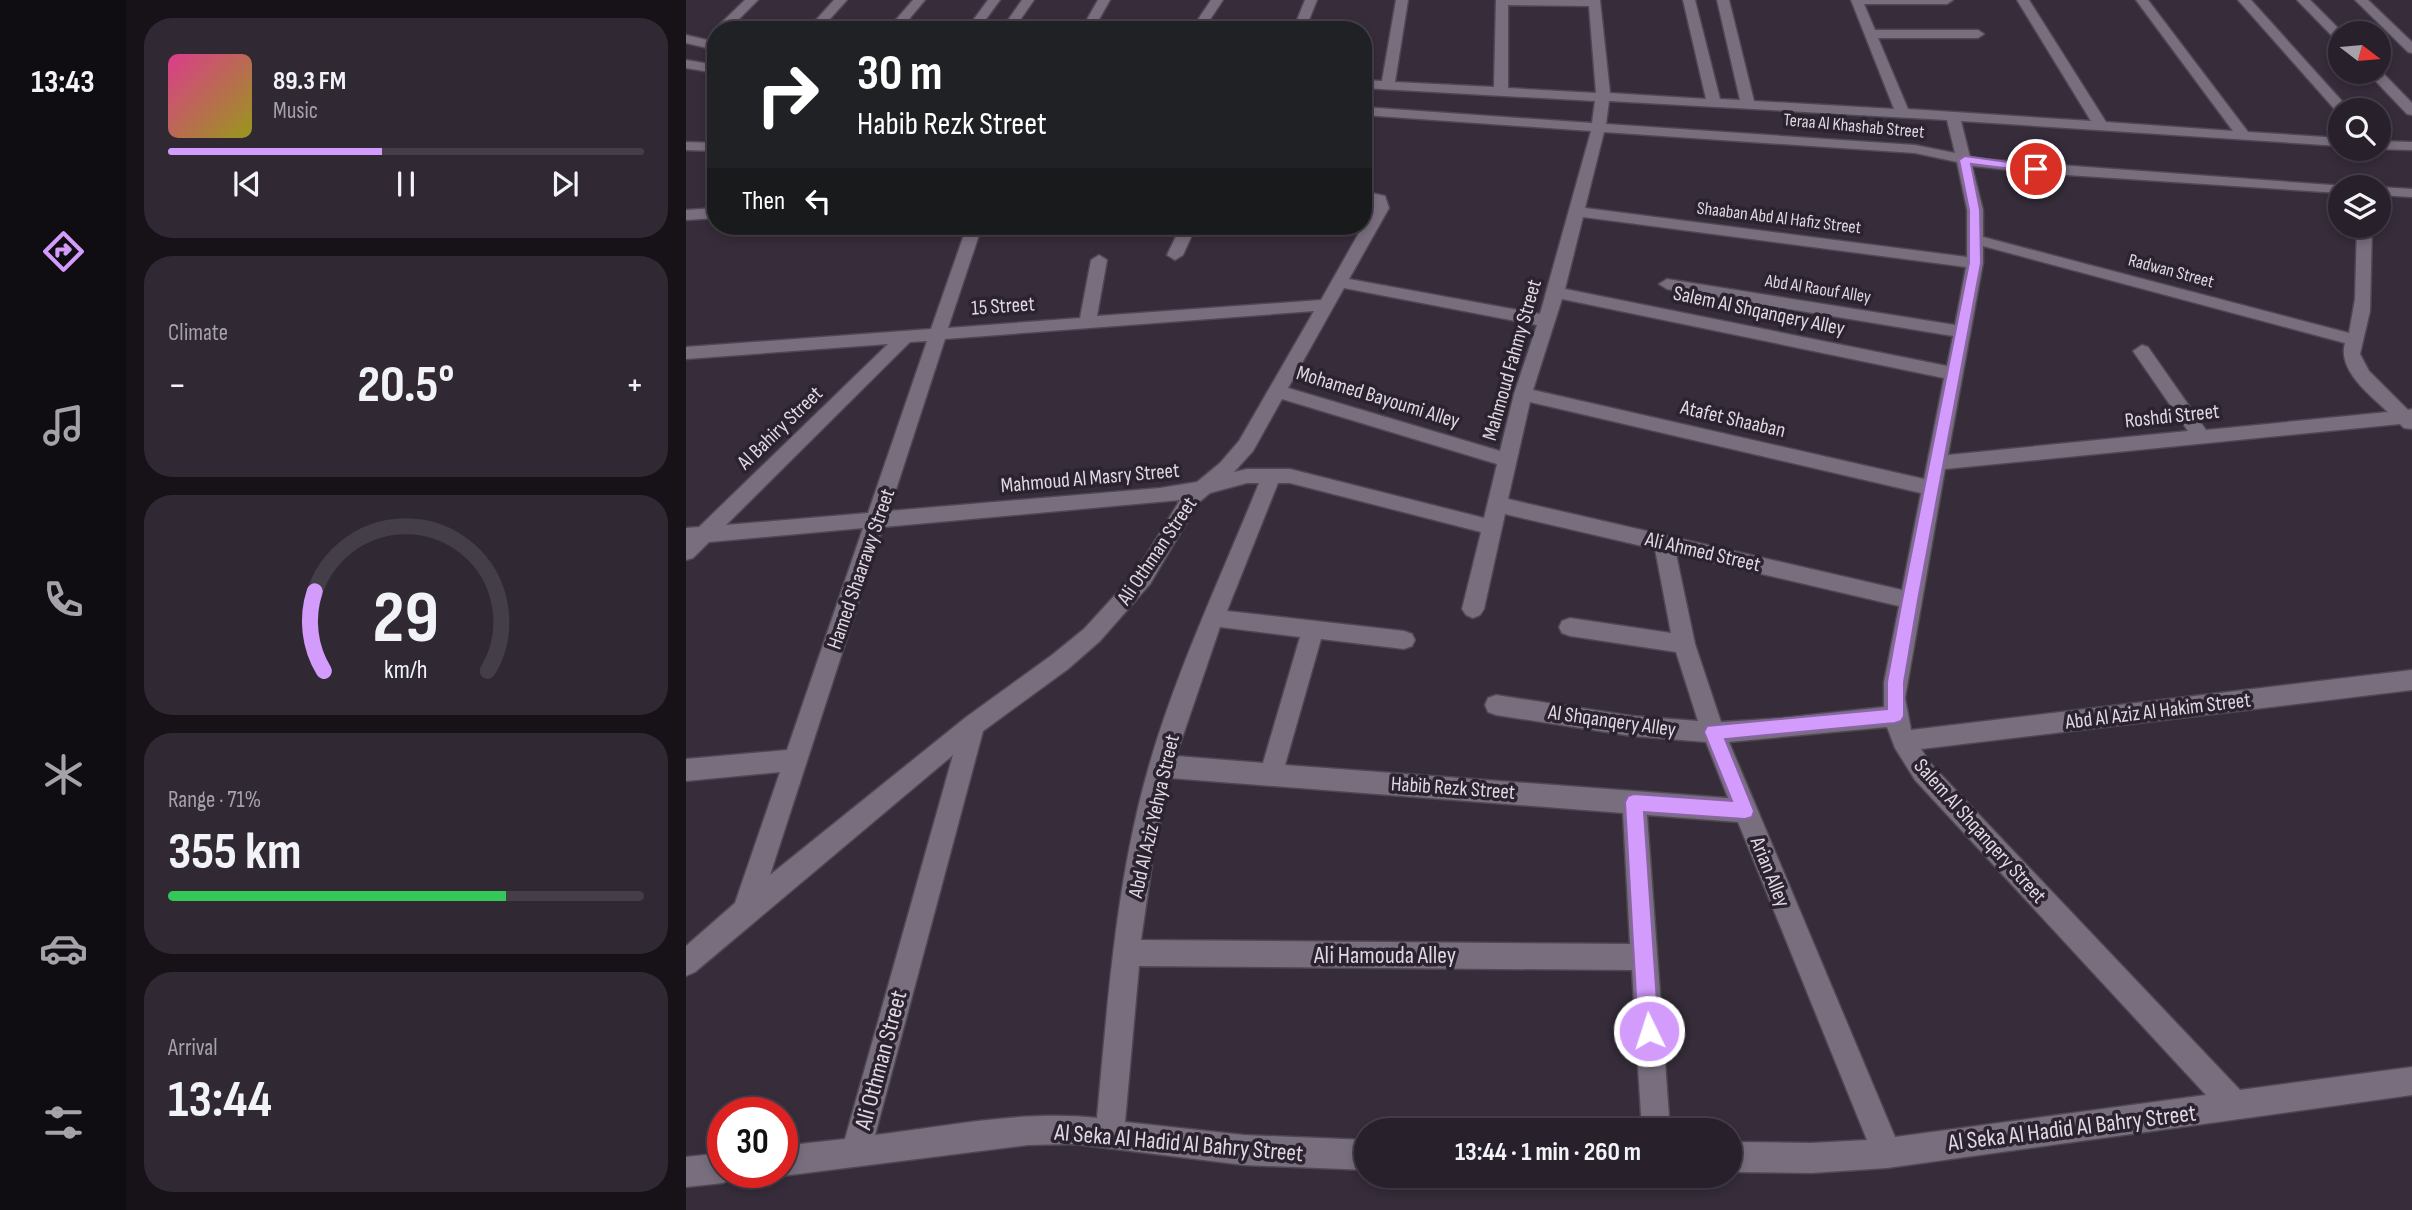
<!DOCTYPE html>
<html lang="en">
<head>
<meta charset="utf-8">
<style>
	body { margin:0; font-family:"Sofia Sans Condensed",sans-serif; background:#302934; color:#f1f3f6; height:100vh; display:flex; flex-direction:column; font-size:26px; white-space:nowrap }
	* { box-sizing:border-box; margin:0 }
	p { font-size:23px; color:#a5a3a9 }
	.icon { flex:none; width:38px; height:38px; fill:none; stroke:currentColor; stroke-width:2; stroke-linecap:round; stroke-linejoin:round }
	.map { position:relative; flex:1; overflow:hidden }
	.sheet { display:flex; flex-direction:column; gap:18px; padding:18px; background:#161218; width:560px }
	.sheet>* { flex:none }
	.top-card { position:absolute; left:21px; top:21px; width:665px; height:214px; border-radius:28px; box-shadow:0 4px 10px #0003,0 0 0 2px #443e48; background:#202124; color:#fff; overflow:hidden }
	.needle { width:46px; rotate:106deg }
	.fabs { position:absolute; left:1642px; top:21px; display:grid; gap:14px }
	.fabs a { display:grid; place-items:center; width:63px; height:63px; border-radius:50%; background:#28212c; box-shadow:0 4px 10px #0003,0 0 0 2px #443e48; font-size:35px }
	.speed { position:absolute; left:21px; top:1097px; display:flex; gap:14px; font-size:35px; font-weight:700; text-align:center }
	.speed>* { display:grid; place-content:center; width:91px; height:91px; border-radius:50%; background:#28212c; box-shadow:0 4px 10px #0003,0 0 0 2px #443e48; line-height:1 }
	.speed .limit { border:10px solid #d22; background:#fff; color:#111 }
	.pin { position:absolute; display:grid; place-items:center; width:60px; height:60px; color:#fff; margin:-30px; border:4px solid #fff; border-radius:50%; box-shadow:0 2px 7px #0007 }
	.me { position:absolute; width:77px; margin:-38px; rotate:356deg; stroke-linejoin:round; filter:drop-shadow(0 0 5px #0008) }
	.turn { display:flex; align-items:center; gap:24px; height:147px; padding:0 35px; font-size:32px }
	.turn .icon { width:91px; height:91px; stroke-width:2.5 }
	.turn b { display:block; font-size:49px; line-height:60px }
	.then { display:flex; align-items:center; height:66px; padding:0 35px; background:#0003; gap:14px; font-size:26px }
	.big { font-size:52px; font-weight:700; line-height:1.1 }
	.sheet .widget { flex:1; display:flex; flex-direction:column; justify-content:center; gap:10px; min-width:0; padding:0 24px; border-radius:28px; background:#302934 }
	.sheet .dial { align-items:center; gap:0 }
	.dial svg { height:182px; overflow:visible; fill:none; stroke:#443e48; stroke-width:7; stroke-linecap:round; text-anchor:middle }
	.dial text { fill:#f1f3f6; stroke:none }
	.song { display:flex; align-items:center; gap:21px }
	.cover { width:84px; height:84px; border-radius:10px; background:linear-gradient(135deg,hsl(330 70% 55%),hsl(60 70% 35%)) }
	.played { height:7px; border-radius:4px; background:linear-gradient(90deg,#d39cfc 45%,#443e48 45%) }
	.keys { display:flex; justify-content:space-around; direction:ltr }
	.heat { display:flex; justify-content:space-between; align-items:center; font-size:38px; direction:ltr }
	.charge { height:10px; border-radius:5px; background:linear-gradient(90deg,#34c759 71%,#443e48 0) }
	.trip { position:absolute; left:668px; top:1118px; width:388px; height:70px; border-radius:35px; background:#28212c; box-shadow:0 4px 10px #0003,0 0 0 2px #443e48; font-weight:700; line-height:70px; text-align:center }
	main { display:flex; flex:1; min-height:0 }
	.dock { display:flex; flex-direction:column; width:126px; justify-content:space-around; align-items:center; background:#100d12; color:#a5a3a9 }
	.dock .icon { width:49px; height:49px }
	.dock .selected { color:#d39cfc }
	.dock b { font-size:32px; color:#f1f3f6 }
	.map>svg:first-child { display:block }
	.lines { fill:none; stroke-linecap:round; stroke-linejoin:round }
	.minor-casing { stroke:#4f4853; stroke-width:3 }
	.minor { fill:#796e7e; fill-rule:evenodd }
	.route { fill:#d39cfc; stroke:#8965a4; stroke-width:2 }
	.labels { text-anchor:middle; dominant-baseline:central; stroke-width:7; stroke-linejoin:round; paint-order:stroke }
	.far-street-label { font-size:18px; fill:#dfd9e1; stroke:#2c2330 }
	.street-label { font-size:21px; fill:#dfd9e1; stroke:#2c2330 }
	.near-street-label { font-size:24px; fill:#dfd9e1; stroke:#2c2330 }
</style>
</head>
<body>
<main>
<nav class="dock">
<b>13:43</b>
<svg class="icon selected" aria-label="directions" viewBox="0 0 24 24"><path d="M12 3l9 9-9 9-9-9zM9 14v-3h6M13 9l2 2-2 2"/></svg>
<svg class="icon" aria-label="music" viewBox="0 0 24 24"><path d="M9 18V5l10-2v13"/><circle cx="6" cy="18" r="3"/><circle cx="16" cy="16" r="3"/></svg>
<svg class="icon" aria-label="phone" viewBox="0 0 24 24"><path d="M5 4h4l2 5-3 2q2 4 5 5l2-3 5 2v4C11 20 4 13 5 4z"/></svg>
<svg class="icon" aria-label="climate" viewBox="0 0 24 24"><path d="M12 3v18M4 7l16 10M4 17L20 7"/></svg>
<svg class="icon" aria-label="car" viewBox="0 0 24 24"><path d="M5 17H2v-5l4-1 3-4h7l3 4 3 1v5h-3M9 17h6M6 11h13"/><circle cx="7" cy="17" r="2"/><circle cx="17" cy="17" r="2"/></svg>
<svg class="icon" aria-label="filters" viewBox="0 0 24 24"><path d="M4 7h16M4 17h16"/><circle cx="9" cy="7" r="2"/><circle cx="15" cy="17" r="2"/></svg>
</nav>
<section class="sheet">
<div class="widget">
<div class="song"><i class="cover"></i><div><b>89.3 FM</b><p>Music</p></div></div>
<div class="played"></div>
<div class="keys"><svg class="icon" aria-label="previous" viewBox="0 0 24 24"><path d="M18 5L8 12l10 7zM5 5v14"/></svg><svg class="icon" aria-label="pause" viewBox="0 0 24 24"><path d="M8 5v14M16 5v14"/></svg><svg class="icon" aria-label="next" viewBox="0 0 24 24"><path d="M6 5l10 7-10 7zM19 5v14"/></svg></div>
</div>
<div class="widget"><p>Climate</p>
<div class="heat"><a>−</a><b class="big">20.5°</b><a>+</a></div>
</div>
<div class="widget dial"><svg viewBox="0 0 100 80">
<path d="M14 69A42 42 0 1 1 86 69"/>
<path d="M14 69A42 42 0 0 1 10 34" stroke="#d39cfc"/>
<text x="50" y="56" font-size="32" font-weight="700">29</text>
<text x="50" y="72" font-size="11">km/h</text>
</svg></div>
<div class="widget"><p>Range · 71%</p><b class="big">355 km</b><div class="charge"></div></div>
<div class="widget"><p>Arrival</p><b class="big">13:44</b></div>
</section>
<div class="map">
<svg width="1726" height="1210" viewBox="0 0 1726 1210">
	<rect width="100%" height="100%" fill="#362c3a"/>
	<g class="lines">
		<!-- minor casing -->
		<g class="minor-casing">
			<g id="minor">
				<path d="M59 0H72L42 30 30 31 31 27Z"/>
				<path d="M148 0H161L134 30H121Z"/>
				<path d="M227 0H239L214 30H201Z"/>
				<path d="M302 0H314L292 30H280Z"/>
				<path d="M336 0H348L327 30H315Z"/>
				<path d="M412 0H424L407 30H395Z"/>
				<path d="M525 0H537L517 30H505Z"/>
				<path d="M619 0H631L619 30H607Z"/>
				<path d="M710 0H722L709 82 808 87 810 0H914L924 93 1020 99 997 0H1009L1034 99 1054 100 1031 0H1043L1068 101 1208 109 1165 0H1267L1261 4H1178L1189 30H1292L1298 34 1292 38H1192L1222 109 1405 121 1331 0H1343L1420 122 1547 131 1450 0H1462L1562 132 1654 138V146L1275 121 1284 157 1293 159 1659 186 1654 187V193L1351 173 1286 166 1297 210V237L1663 333 1669 299 1671 226H1686L1684 311 1674 354 1683 371 1722 410 1726 409V429L1718 428 1714 424 1259 469 1219 698 1225 730 1726 670V690L1235 749 1245 764 1554 1090 1726 1067V1095L1201 1168 1125 1173 1045 1172V1142L1125 1143 1181 1140 1052 822 961 815 984 1130H956L946 970 453 966 439 1122 558 1135 681 1140V1170L558 1165 388 1144 342 1145 96 1176 88 1172H96V1146L159 1139 267 755 9 972 0 976V946L49 903 94 772 0 781V759L101 750 177 528 23 542 7 558 0 560V528L13 527 202 344 0 359V347L245 329 281 226H296L262 328 394 318 405 260 413 255 421 260 411 316 635 300 687 208V202L677 200V191L699 196 703 208 663 279 854 314 905 131 677 115V107L906 123 909 101 677 88V80L696 81ZM822 5 903 6 910 93 822 88ZM923 101 1261 120 1269 153 1229 145 920 124ZM918 132 1229 153 1271 162 1281 210V257L899 208ZM897 217 1280 267 1269 325 981 279 973 284 981 289 1267 336 1261 366 879 289ZM1297 246 1659 343C1651 370 1684 395 1702 412L1520 430 1462 347 1456 345 1447 351 1502 431 1262 455 1297 263ZM658 288 851 325 828 394 814 451 602 388ZM876 299 1258 378 1238 479 847 390ZM628 311 553 441 534 463 511 482 474 488 203 511 259 339ZM241 341 182 513 40 525 224 342ZM596 399 811 464 798 518 604 469H561L548 472 567 451ZM844 402 1235 493 1216 590 822 499ZM561 483H573C535 577 491 669 463 766 430 880 422 1000 411 1118 338 1110 262 1126 189 1135L297 731 382 669 414 641 464 584 512 503 524 493ZM592 483H604L795 532 776 609 780 615 787 618 794 615 798 609 819 514 969 549 985 633 884 618 876 621 873 627 876 633 884 636 990 652 1012 721 946 716 810 695 802 698 799 705 802 712 810 715 946 736 1020 742 1042 798 599 765 635 639 718 649 726 646 729 640 726 634 718 631 541 611ZM494 500 450 572 398 629 366 655 279 718 84 875 197 527ZM990 554 1213 606 1198 682V707L1096 718 1035 722 1009 644ZM534 627 614 637 577 763 490 756ZM1201 727 1209 748 1229 780 1520 1095 1209 1137 1043 742ZM484 778 937 813 944 944 455 940 467 857Z"/>
				<path d="M1552 0H1565L1664 110H1654L1652 113Z"/>
				<path d="M1611 0H1624L1657 33H1654V41L1650 40Z"/>
				<path d="M1669 0H1682L1726 42V53L1722 52Z"/>
				<path d="M0 35 30 42V50L0 43Z"/>
				<path d="M0 60 30 65V73L0 68Z"/>
				<path d="M1693 69 1726 103V115L1721 114 1681 72H1692Z"/>
				<path d="M1692 141 1726 142V150L1690 149H1692Z"/>
				<path d="M0 142 30 143V151L0 150Z"/>
				<path d="M1689 187H1692L1726 189V197L1692 195V187Z"/>
				<path d="M30 208V218L0 220V210Z"/>
				<path d="M495 226H510L497 255 489 260 481 255Z"/>
				<path d="M37 1153V1172H50L47 1178 37 1183 0 1187V1157Z"/>
			</g>
		</g>
		<!-- minor -->
		<use href="#minor" class="minor"/>
	</g>
	<!-- route -->
	<path class="route" d="M1279 156 1350 166 1356 169 1350 172 1285 164 1294 210 1295 263 1232 600 1218 682V716L1215 721 1209 723 1039 739 1068 811 1066 817 1059 819 958 812 973 1031 970 1039 963 1042 956 1039 952 1031 939 802 942 796 948 794 1046 801 1018 732 1021 726 1201 709V682L1216 600 1283 263V210L1273 160Z"/>
	<g class="labels">
		<!-- far-street labels -->
		<g class="far-street-label">
			<text transform="translate(1168 126) rotate(5)">Teraa Al Khashab Street</text>
			<text transform="translate(1093 218) rotate(7)">Shaaban Abd Al Hafiz Street</text>
			<text transform="translate(1485 271) rotate(15)">Radwan Street</text>
			<text transform="translate(1132 289) rotate(9)">Abd Al Raouf Alley</text>
		</g>
		<!-- street labels -->
		<g class="street-label">
			<text transform="translate(317 306) rotate(-4)">15 Street</text>
			<text transform="translate(1073 311) rotate(12)">Salem Al Shqanqery Alley</text>
			<text transform="translate(826 360) rotate(-74)">Mahmoud Fahmy Street</text>
			<text transform="translate(692 397) rotate(17)">Mohamed Bayoumi Alley</text>
			<text transform="translate(1486 416) rotate(-6)">Roshdi Street</text>
			<text transform="translate(1047 419) rotate(13)">Atafet Shaaban</text>
			<text transform="translate(94 428) rotate(-44)">Al Bahiry Street</text>
			<text transform="translate(404 478) rotate(-5)">Mahmoud Al Masry Street</text>
			<text transform="translate(471 551) rotate(-56)">Ali Othman Street</text>
			<text transform="translate(1017 552) rotate(13)">Ali Ahmed Street</text>
			<text transform="translate(175 569) rotate(-71)">Hamed Shaarawy Street</text>
			<text transform="translate(1472 711) rotate(-7)">Abd Al Aziz Al Hakim Street</text>
			<text transform="translate(926 721) rotate(8)">Al Shqanqery Alley</text>
			<text transform="translate(767 788) rotate(4)">Habib Rezk Street</text>
			<text transform="translate(468 816) rotate(-77)">Abd Al Aziz Yehya Street</text>
			<text transform="translate(1294 831) rotate(48)">Salem Al Shqanqery Street</text>
			<text transform="translate(1084 872) rotate(68)">Arian Alley</text>
		</g>
		<!-- near-street labels -->
		<g class="near-street-label">
			<text x="699" y="955">Ali Hamouda Alley</text>
			<text transform="translate(195 1060) rotate(-75)">Ali Othman Street</text>
			<text transform="translate(1386 1128) rotate(-7)">Al Seka Al Hadid Al Bahry Street</text>
			<text transform="translate(493 1143) rotate(5)">Al Seka Al Hadid Al Bahry Street</text>
		</g>
	</g>
</svg>
<div class="fabs">
<a><svg class="needle" viewBox="-14 -14 28 28"><path d="M0-13l5 13h-10z" fill="#e53935"/><path d="M0 13l5-13h-10z" fill="#a5a3a9"/></svg></a>
<a><svg class="icon" aria-label="search" viewBox="0 0 24 24"><circle cx="10" cy="10" r="6"/><path d="M15 15l6 6"/></svg></a>
<a><svg class="icon" aria-label="layers" viewBox="0 0 24 24"><path d="M12 4l9 5-9 5-9-5zM3 14l9 5 9-5"/></svg></a>
</div>
<div class="speed"><div class="limit">30</div></div>
<div class="pin" style="left:1350px;top:169px;background:#d93025"><svg class="icon" aria-label="arrive" viewBox="0 0 24 24"><path d="M6 21V4h12l-3 4 3 4H6"/></svg></div>
<svg class="me" style="left:963px;top:1031px" viewBox="-20 -20 40 40"><circle r="17" fill="#d39cfc" stroke="#fff" stroke-width="3"/><path d="M0-11L8 9 0 5-8 9z" fill="#fff"/></svg>
<div class="trip">13:44 · 1 min · 260 m</div>
<div class="top-card">
<div class="turn"><svg class="icon" aria-label="right" viewBox="0 0 24 24"><path d="M7 20v-9h11M14 6l5 5-5 5"/></svg><div><b>30 m</b>Habib Rezk Street</div></div>
<div class="then">Then<svg class="icon" aria-label="left" viewBox="0 0 24 24"><path d="M17 20v-9H6M10 6l-5 5 5 5"/></svg></div>
</div>
</div>
</main>
</body>
</html>
